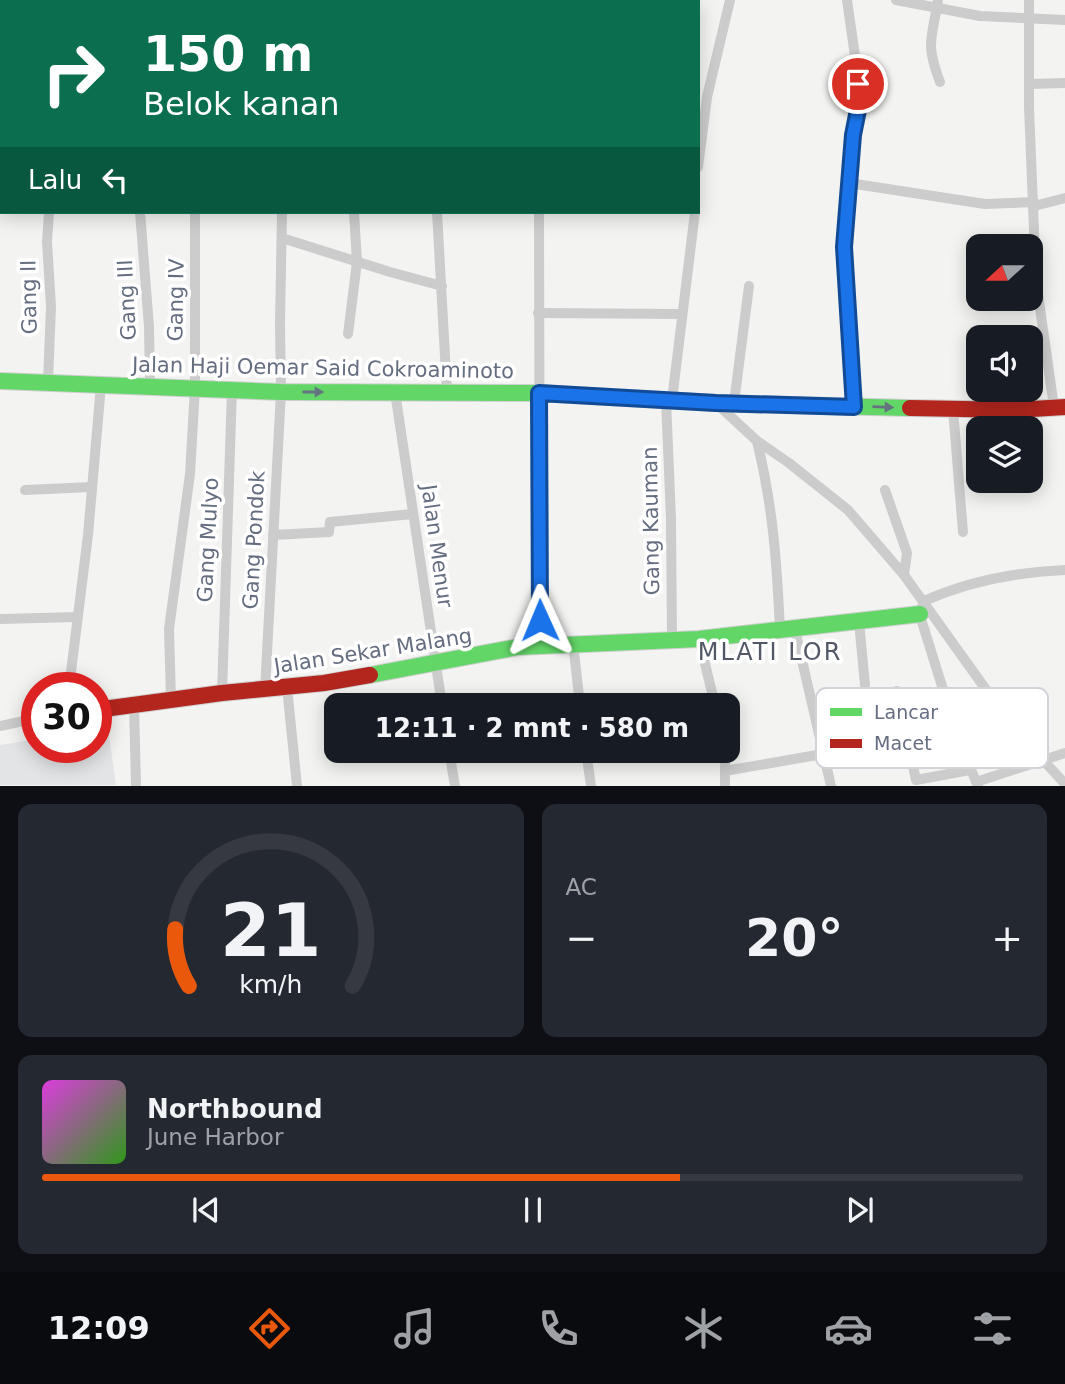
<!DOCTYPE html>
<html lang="id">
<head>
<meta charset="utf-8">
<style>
	body { margin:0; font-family:"DejaVu Sans",sans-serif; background:#242831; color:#f1f3f6; height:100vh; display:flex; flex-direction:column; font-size:26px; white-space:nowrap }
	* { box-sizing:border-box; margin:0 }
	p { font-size:23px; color:#9ea1a6 }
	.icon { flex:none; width:38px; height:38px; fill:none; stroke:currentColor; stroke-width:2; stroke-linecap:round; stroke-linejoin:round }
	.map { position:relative; height:786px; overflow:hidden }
	.details { display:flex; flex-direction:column; gap:18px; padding:18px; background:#0d0f14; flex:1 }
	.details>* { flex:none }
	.guide { position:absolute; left:0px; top:0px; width:700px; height:214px; box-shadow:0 4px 18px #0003; background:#0b6e4f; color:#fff; overflow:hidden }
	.needle { width:46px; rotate:249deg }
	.fabs { position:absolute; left:966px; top:234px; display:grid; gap:14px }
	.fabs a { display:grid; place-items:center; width:77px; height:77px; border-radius:14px; background:#171b24; box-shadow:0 4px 18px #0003; font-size:35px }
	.speed { position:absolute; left:21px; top:672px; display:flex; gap:14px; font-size:35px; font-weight:700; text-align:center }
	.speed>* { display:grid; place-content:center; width:91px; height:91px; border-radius:50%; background:#171b24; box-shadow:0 4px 18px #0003; line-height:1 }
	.speed .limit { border:10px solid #d22; background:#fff; color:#111 }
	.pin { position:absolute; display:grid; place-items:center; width:60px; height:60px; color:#fff; margin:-30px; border:4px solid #fff; border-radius:50%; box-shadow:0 2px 7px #0007 }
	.me { position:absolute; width:77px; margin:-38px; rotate:359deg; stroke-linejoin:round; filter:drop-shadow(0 0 5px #0008) }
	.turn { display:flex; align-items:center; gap:24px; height:147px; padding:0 28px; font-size:32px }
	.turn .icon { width:91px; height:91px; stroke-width:2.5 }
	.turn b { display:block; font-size:49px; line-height:60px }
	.then { display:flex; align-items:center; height:66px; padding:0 28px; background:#0003; gap:14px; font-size:26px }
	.big { font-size:52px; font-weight:700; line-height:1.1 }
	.details .card { flex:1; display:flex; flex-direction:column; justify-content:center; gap:10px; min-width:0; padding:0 24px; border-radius:14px; background:#242831 }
	.details .dial { align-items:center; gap:0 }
	.dial svg { height:182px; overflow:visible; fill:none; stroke:#363941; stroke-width:7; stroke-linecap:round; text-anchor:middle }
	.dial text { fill:#f1f3f6; stroke:none }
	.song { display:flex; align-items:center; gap:21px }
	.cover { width:84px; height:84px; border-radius:10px; background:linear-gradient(135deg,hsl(300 70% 55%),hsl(110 70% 35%)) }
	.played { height:7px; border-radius:4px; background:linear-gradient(90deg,#ea580c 65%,#363941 65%) }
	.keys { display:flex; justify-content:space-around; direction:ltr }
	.heat { display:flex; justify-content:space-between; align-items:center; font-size:38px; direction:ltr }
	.details .tiles { flex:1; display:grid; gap:18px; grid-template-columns:1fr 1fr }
	.card:last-child { grid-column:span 2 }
	.trip { position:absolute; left:324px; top:693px; width:416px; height:70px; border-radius:14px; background:#171b24; box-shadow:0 4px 18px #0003; font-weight:700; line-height:70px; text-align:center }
	.tabs { display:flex; height:112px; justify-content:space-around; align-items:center; background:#090b0e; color:#9ea1a6 }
	.tabs .icon { width:49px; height:49px }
	.tabs .on { color:#ea580c }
	.tabs b { font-size:32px; color:#f1f3f6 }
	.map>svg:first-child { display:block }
	.built { fill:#e3e4e5 }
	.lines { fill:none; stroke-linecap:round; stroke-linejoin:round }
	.fast-casing { stroke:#d0d0d1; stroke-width:18 }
	.jam-casing { stroke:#d0d0d1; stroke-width:18 }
	.street { stroke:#cccccd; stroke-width:10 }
	.fast { stroke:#63d668; stroke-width:16 }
	.jam { stroke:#b3261e; stroke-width:16 }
	.oneway { fill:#657280 }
	.route-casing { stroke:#114b97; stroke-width:18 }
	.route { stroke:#1a73e8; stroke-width:12 }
	.labels { text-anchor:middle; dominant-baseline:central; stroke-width:7; stroke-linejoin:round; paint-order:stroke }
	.street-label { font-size:21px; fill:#656d81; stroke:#fff }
	.quarter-label { font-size:24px; letter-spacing:2px; fill:#535867; stroke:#fff }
	.key { fill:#fff; stroke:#d1d3d9; stroke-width:2 }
	.key-label { font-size:19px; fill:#656d81 }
</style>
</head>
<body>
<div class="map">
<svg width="1065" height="786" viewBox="0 0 1065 786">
	<rect width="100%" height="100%" fill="#f3f4f2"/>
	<!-- built -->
	<path class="built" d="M108 727 116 785H0V745L37 739V747H96V729Z"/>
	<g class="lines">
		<!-- fast casing -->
		<g class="fast-casing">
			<g id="fast">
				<path d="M0 381 281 392 539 393 716 403 910 408"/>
				<path d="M370 675 518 647 699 639 920 614"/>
			</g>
		</g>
		<!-- jam casing -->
		<g class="jam-casing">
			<g id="jam">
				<path d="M910 408 1016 410 1065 407"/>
				<path d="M96 710 222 693 324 683 370 675"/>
			</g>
		</g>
		<!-- street -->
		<g class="street">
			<path d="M51 0V2"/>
			<path d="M407 0V2"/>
			<path d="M516 0V2"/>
			<path d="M847 0 856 63 859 105 853 135 844 247 854 407"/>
			<path d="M896 0 980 16 1065 20"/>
			<path d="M938 0C932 39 925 43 940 82"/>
			<path d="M1029 0V107L1036 280 1054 407"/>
			<path d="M119 2V0"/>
			<path d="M169 2V0"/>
			<path d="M292 2V0"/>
			<path d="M437 2 454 0"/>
			<path d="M0 31H2"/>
			<path d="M1029 84 1065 83"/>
			<path d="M698 167 707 97 730 0"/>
			<path d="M849 183 985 204 1034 202"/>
			<path d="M1034 206 1065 198"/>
			<path d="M140 212 149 327 150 386"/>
			<path d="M437 212 447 392"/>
			<path d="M539 212 540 645"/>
			<path d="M282 238 390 272 442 286"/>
			<path d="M538 313 681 314"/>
			<path d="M348 334 357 262 354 212"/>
			<path d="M48 382 51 306 47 242 49 212"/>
			<path d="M395 392 442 705"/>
			<path d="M666 400 671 519 672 641"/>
			<path d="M672 400 695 212"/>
			<path d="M716 403 757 441 789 463 848 510 904 575 987 691 1044 761 1065 784"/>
			<path d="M734 403 749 286"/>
			<path d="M953 409 963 532"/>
			<path d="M757 441C773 506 777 564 780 631"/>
			<path d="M25 490 92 487"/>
			<path d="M885 490 907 553 904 575"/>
			<path d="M273 535 329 532 330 522 413 514"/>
			<path d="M0 619 77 617"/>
			<path d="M859 622 865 685"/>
			<path d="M795 630 831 786"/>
			<path d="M699 639 715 705"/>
			<path d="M573 643 580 705"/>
			<path d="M287 687 297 786"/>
			<path d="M69 688 88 535 101 385"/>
			<path d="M265 690 281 392 280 324 282 212"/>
			<path d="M897 691 916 780 970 770"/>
			<path d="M222 693 232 389"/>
			<path d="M171 700 169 629 190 474 195 388V212"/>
			<path d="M134 705 136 786"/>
			<path d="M0 726 37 718"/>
			<path d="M449 751 455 786"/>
			<path d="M586 751 591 786"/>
			<path d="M725 751V786"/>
			<path d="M725 771 823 754 907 743"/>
			<path d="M976 782 1065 753"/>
			<path d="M978 786 960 744 922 622 920 614 924 601C969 581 1016 572 1065 570"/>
		</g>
		<!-- fast -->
		<use href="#fast" class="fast"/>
		<!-- jam -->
		<use href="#jam" class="jam"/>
	</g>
	<!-- one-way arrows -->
	<defs><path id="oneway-solid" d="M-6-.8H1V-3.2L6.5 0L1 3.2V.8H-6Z" transform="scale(1.75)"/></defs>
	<g class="oneway">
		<use href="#oneway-solid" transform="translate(313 392)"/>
		<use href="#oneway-solid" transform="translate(883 407) rotate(2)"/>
	</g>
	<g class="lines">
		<!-- route casing -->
		<g class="route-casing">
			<path id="route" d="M540 620 539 393 716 403 854 407 844 247 853 135 859 105 858 84"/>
		</g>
		<!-- route -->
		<use href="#route" class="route"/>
	</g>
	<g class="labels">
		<!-- street labels -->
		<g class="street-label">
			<text transform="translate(29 297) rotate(-91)">Gang II</text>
			<text transform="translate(127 300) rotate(-93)">Gang III</text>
			<text transform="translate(176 300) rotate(-89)">Gang IV</text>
			<text transform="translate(323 368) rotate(1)">Jalan Haji Oemar Said Cokroaminoto</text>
			<text transform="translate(651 521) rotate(-91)">Gang Kauman</text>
			<text transform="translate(208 540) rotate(-87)">Gang Mulyo</text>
			<text transform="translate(254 540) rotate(-87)">Gang Pondok</text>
			<text transform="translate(437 546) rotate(82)">Jalan Menur</text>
			<text transform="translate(373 651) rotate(-9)">Jalan Sekar Malang</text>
		</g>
		<!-- quarter labels -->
		<g class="quarter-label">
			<text x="770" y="652">MLATI LOR</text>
		</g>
	</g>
	<!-- legend -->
	<rect x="816" y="688" width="232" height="80" rx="10" class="key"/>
	<rect x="830" y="708" width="32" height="8" fill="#63d668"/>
	<rect x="830" y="739" width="32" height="9" fill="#b3261e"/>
	<g class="key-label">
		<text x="874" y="719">Lancar</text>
		<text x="874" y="750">Macet</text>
	</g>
</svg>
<div class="fabs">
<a><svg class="needle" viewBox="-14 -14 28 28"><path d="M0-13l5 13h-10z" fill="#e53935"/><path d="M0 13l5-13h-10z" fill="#9ea1a6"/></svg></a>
<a><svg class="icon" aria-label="sound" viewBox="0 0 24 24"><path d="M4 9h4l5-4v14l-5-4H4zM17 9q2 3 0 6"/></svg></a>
<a><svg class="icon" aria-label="layers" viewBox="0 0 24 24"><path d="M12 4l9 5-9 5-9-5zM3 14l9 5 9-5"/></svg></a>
</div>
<div class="speed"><div class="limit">30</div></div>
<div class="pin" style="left:858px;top:84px;background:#d93025"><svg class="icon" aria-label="arrive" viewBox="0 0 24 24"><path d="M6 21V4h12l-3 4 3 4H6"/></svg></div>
<svg class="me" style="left:540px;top:620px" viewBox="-20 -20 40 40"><path d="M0-17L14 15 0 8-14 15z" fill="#1a73e8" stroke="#fff" stroke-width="4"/></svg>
<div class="trip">12:11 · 2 mnt · 580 m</div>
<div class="guide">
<div class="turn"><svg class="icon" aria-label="right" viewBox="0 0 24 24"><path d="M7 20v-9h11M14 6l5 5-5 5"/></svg><div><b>150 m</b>Belok kanan</div></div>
<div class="then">Lalu<svg class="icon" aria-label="left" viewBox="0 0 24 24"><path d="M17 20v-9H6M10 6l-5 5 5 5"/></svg></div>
</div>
</div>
<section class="details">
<div class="tiles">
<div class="card dial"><svg viewBox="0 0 100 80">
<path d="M14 69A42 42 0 1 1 86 69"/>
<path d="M14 69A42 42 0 0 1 8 44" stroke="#ea580c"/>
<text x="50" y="56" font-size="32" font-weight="700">21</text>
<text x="50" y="72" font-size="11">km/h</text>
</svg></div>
<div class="card"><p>AC</p>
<div class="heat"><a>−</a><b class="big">20°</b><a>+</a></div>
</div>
<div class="card">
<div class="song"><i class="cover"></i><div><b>Northbound</b><p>June Harbor</p></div></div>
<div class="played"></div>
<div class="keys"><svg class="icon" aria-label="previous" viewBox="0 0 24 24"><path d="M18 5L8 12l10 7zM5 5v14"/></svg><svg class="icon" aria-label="pause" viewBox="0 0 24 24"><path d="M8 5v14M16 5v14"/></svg><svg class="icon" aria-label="next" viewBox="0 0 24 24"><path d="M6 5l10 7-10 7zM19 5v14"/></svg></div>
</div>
</div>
</section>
<nav class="tabs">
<b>12:09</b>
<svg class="icon on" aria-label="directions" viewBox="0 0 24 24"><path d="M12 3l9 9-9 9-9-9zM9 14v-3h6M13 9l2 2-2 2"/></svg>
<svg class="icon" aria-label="music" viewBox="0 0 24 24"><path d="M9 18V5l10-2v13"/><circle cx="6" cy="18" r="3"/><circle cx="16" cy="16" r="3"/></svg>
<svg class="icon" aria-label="phone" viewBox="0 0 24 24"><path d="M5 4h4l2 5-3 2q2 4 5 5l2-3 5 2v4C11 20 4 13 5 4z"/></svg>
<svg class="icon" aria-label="climate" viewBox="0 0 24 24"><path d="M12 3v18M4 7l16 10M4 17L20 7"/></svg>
<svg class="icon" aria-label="car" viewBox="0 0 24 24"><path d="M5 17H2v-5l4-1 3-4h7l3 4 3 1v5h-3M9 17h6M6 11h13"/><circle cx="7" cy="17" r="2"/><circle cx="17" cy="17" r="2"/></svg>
<svg class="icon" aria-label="filters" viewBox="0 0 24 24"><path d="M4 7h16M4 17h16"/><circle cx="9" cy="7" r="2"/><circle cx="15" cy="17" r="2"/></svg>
</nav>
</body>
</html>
